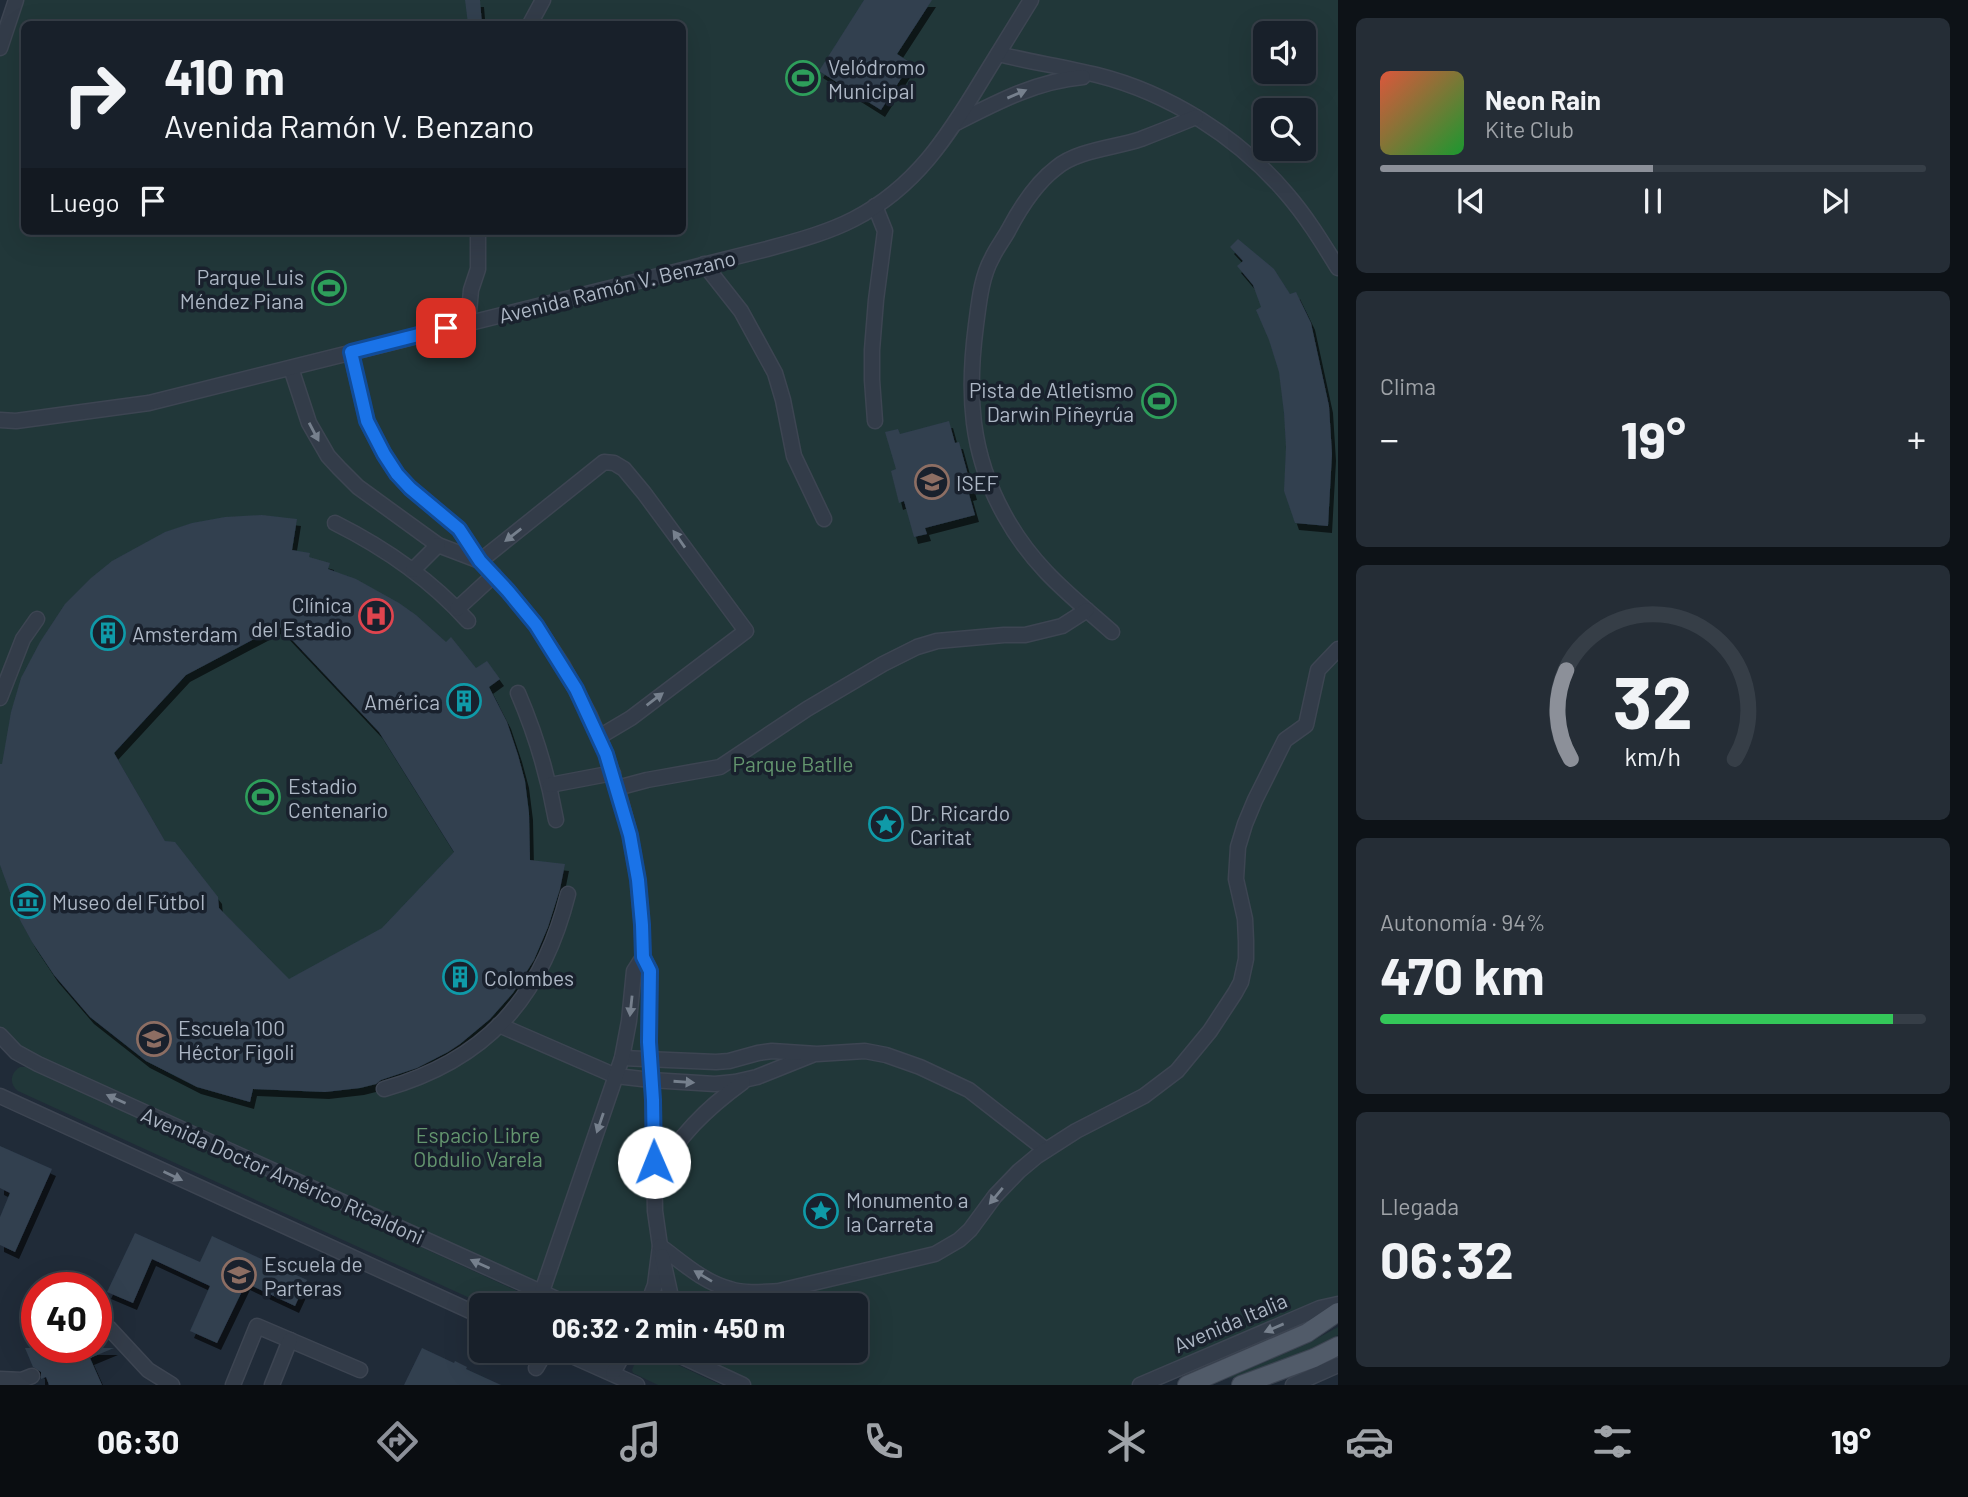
<!DOCTYPE html>
<html lang="es">
<head>
<meta charset="utf-8">
<style>
	body { margin:0; font-family:Barlow,sans-serif; background:#252d36; color:#f1f3f6; height:100vh; display:flex; flex-direction:column; font-size:26px; white-space:nowrap }
	* { box-sizing:border-box; margin:0 }
	p { font-size:23px; color:#9fa3a8 }
	.icon { flex:none; width:38px; height:38px; fill:none; stroke:currentColor; stroke-width:2; stroke-linecap:round; stroke-linejoin:round }
	.map { position:relative; flex:1; overflow:hidden }
	.side { display:flex; flex-direction:column; gap:18px; padding:18px; background:#0d1217; width:630px }
	.side>* { flex:none }
	.top-card { position:absolute; left:21px; top:21px; width:665px; height:214px; border-radius:10px; box-shadow:0 7px 28px #0002,0 0 0 2px #363e47; background:#18202a; color:#f1f3f6; overflow:hidden }
	.fabs { position:absolute; left:1253px; top:21px; display:grid; gap:14px }
	.fabs a { display:grid; place-items:center; width:63px; height:63px; border-radius:10px; background:#18202a; box-shadow:0 7px 28px #0002,0 0 0 2px #363e47; font-size:35px }
	.speed { position:absolute; left:21px; top:1272px; display:flex; gap:14px; font-size:35px; font-weight:700; text-align:center }
	.speed>* { display:grid; place-content:center; width:91px; height:91px; border-radius:50%; background:#18202a; box-shadow:0 7px 28px #0002,0 0 0 2px #363e47; line-height:1 }
	.speed .limit { border:10px solid #d22; background:#fff; color:#111 }
	.pin { position:absolute; display:grid; place-items:center; width:60px; height:60px; color:#fff; margin:-30px; border-radius:14px; box-shadow:0 4px 10px #0006 }
	.me { position:absolute; width:77px; margin:-38px; rotate:359deg; stroke-linejoin:round; filter:drop-shadow(0 0 5px #0008) }
	.turn { display:flex; align-items:center; gap:24px; height:147px; padding:0 28px; font-size:32px }
	.turn .icon { width:91px; height:91px; stroke-width:2.5 }
	.turn b { display:block; font-size:49px; line-height:60px }
	.then { display:flex; align-items:center; height:66px; padding:0 28px; background:#0003; gap:14px; font-size:26px }
	.big { font-size:52px; font-weight:700; line-height:1.1 }
	.side .card { flex:1; display:flex; flex-direction:column; justify-content:center; gap:10px; min-width:0; padding:0 24px; border-radius:10px; background:#252d36 }
	.side .dial { align-items:center; gap:0 }
	.dial svg { height:182px; overflow:visible; fill:none; stroke:#363e47; stroke-width:7; stroke-linecap:round; text-anchor:middle }
	.dial text { fill:#f1f3f6; stroke:none }
	.song { display:flex; align-items:center; gap:21px }
	.cover { width:84px; height:84px; border-radius:10px; background:linear-gradient(135deg,hsl(10 70% 55%),hsl(130 70% 35%)) }
	.played { height:7px; border-radius:4px; background:linear-gradient(90deg,#8c9099 50%,#363e47 50%) }
	.keys { display:flex; justify-content:space-around; direction:ltr }
	.heat { display:flex; justify-content:space-between; align-items:center; font-size:38px; direction:ltr }
	.charge { height:10px; border-radius:5px; background:linear-gradient(90deg,#34c759 94%,#363e47 0) }
	.trip { position:absolute; left:469px; top:1293px; width:399px; height:70px; border-radius:10px; background:#18202a; box-shadow:0 7px 28px #0002,0 0 0 2px #363e47; font-weight:700; line-height:70px; text-align:center }
	.dock { display:flex; height:112px; justify-content:space-around; align-items:center; background:#0a0d11; color:#9fa3a8 }
	.dock .icon { width:49px; height:49px }
	.dock .active { color:#8c9099 }
	.dock b { font-size:32px; color:#f1f3f6 }
	main { display:flex; flex:1; min-height:0 }
	.map>svg:first-child { display:block }
	.green { fill:#213739; fill-rule:evenodd }
	.building { fill:#313f4f; fill-rule:evenodd; filter:url(#shadow) }
	.lines { fill:none; stroke-linecap:round; stroke-linejoin:round }
	.minor-casing { stroke:#3d4552; stroke-width:17 }
	.major-casing { stroke:#3d4552; stroke-width:20 }
	.minor { stroke:#333c49; stroke-width:14 }
	.major { stroke:#515b69; stroke-width:18 }
	.oneway { fill:#76808d }
	.route-casing { stroke:#114b97; stroke-width:18 }
	.route { stroke:#1a73e8; stroke-width:12 }
	.labels { text-anchor:middle; dominant-baseline:central; stroke-width:7; stroke-linejoin:round; paint-order:stroke }
	.poi-label { font-size:21px; fill:#adb7c5; stroke:#19212d; text-anchor:start }
	.street-label { font-size:21px; fill:#adb7c5; stroke:#19212d }
	.park-label { font-size:21px; fill:#64966f; stroke:#19212d }
</style>
</head>
<body>
<main>
<div class="map">
<svg width="1338" height="1385" viewBox="0 0 1338 1385">
	<defs>
		<filter id="shadow"><feDropShadow dx="4" dy="7" stdDeviation="0" flood-color="#0009"/></filter>
	</defs>
	<rect width="100%" height="100%" fill="#202b38"/>
	<!-- green -->
	<g class="green">
		<path d="M16 0H1338V1304L1140 1385H743L670 1351H856V1306L572 1305 38 1064 0 1035V48ZM24 24H682V231H24ZM1265 33H1304V72H1265ZM1265 110H1304V149H1265Z"/>
		<path d="M20 1067H28L515 1290 522 1295 521 1305H485L18 1091C9 1084 10 1073 20 1067Z"/>
		<path d="M1338 1327V1335L1296 1356 1228 1379 1230 1377 1307 1344Z"/>
		<path d="M640 1351 650 1352 721 1385H658L633 1373 632 1370Z"/>
	</g>
	<!-- building -->
	<g class="building">
		<path d="M465 0H480L482 24H468Z"/>
		<path d="M864 0H932L897 54 911 63 881 110 819 71Z"/>
		<path d="M1238 239 1274 269 1290 294 1296 292 1311 323 1329 406 1332 454 1328 526 1295 523 1284 491 1286 447 1284 413 1279 372 1269 340 1256 310 1261 307 1253 285 1237 266 1243 261 1230 247Z"/>
		<path d="M949 421 955 443 959 442 973 493 969 494 975 515 925 528 927 534 914 537 904 501 899 503 891 471 896 469 885 432 898 429 900 434Z"/>
		<path d="M262 515 297 519 292 550 310 553 309 557 330 563 328 569 356 579 399 603 416 615 446 642 451 637 476 668 487 661 500 679 489 687 507 722 518 755 525 781 529 813 530 860 565 864 560 889 548 927 534 960 513 993 490 1019 460 1044 448 1052 417 1068 381 1080 376 1084 360 1088 325 1092 253 1089 250 1102 197 1087 146 1061 90 1017 54 975 32 942 20 920 0 865V764H2L11 712 21 678 40 642 65 604 91 578 112 561 165 532 192 523 225 517ZM279 626 379 732 454 852 382 928 289 979 219 908 218 897 175 842 165 841 114 753 186 675Z"/>
		<path d="M0 1146 52 1169 15 1252 0 1245V1217L10 1193 0 1188Z"/>
		<path d="M135 1233 200 1262 212 1236 307 1280 295 1306 246 1283 217 1343 190 1331 210 1286 152 1259 133 1303 107 1292Z"/>
		<path d="M25 1348H114L90 1358 102 1385H49L46 1377 41 1379V1372L33 1367Z"/>
		<path d="M422 1348 454 1363 455 1361 467 1367 466 1369 501 1385H404Z"/>
	</g>
	<g class="lines">
		<!-- minor casing -->
		<g class="minor-casing">
			<g id="minor">
				<path d="M530 24 543 0"/>
				<path d="M0 48 16 0"/>
				<path d="M998 54C1031 62 1064 67 1097 75 1169 93 1238 137 1286 193 1306 216 1322 242 1338 268"/>
				<path d="M956 123C997 102 1037 81 1083 77"/>
				<path d="M875 206 885 231 876 300 872 350V380L875 421"/>
				<path d="M704 264 741 311 775 373 783 400 794 456 824 519"/>
				<path d="M468 323 471 290 478 269V231"/>
				<path d="M351 353 367 421 384 454 397 474 410 488 459 529 480 561 508 591 536 625 563 666 590 716 606 754 620 798 630 835 638 880 642 925 643 957 650 970 649 1042 653 1100 655 1211 660 1246 655 1285 647 1306"/>
				<path d="M291 368 309 423 328 456 339 468 358 487 438 545 480 561"/>
				<path d="M0 420 16 421 149 403 767 249C796 241 827 233 854 219 916 187 948 136 983 78 999 52 1015 26 1031 0"/>
				<path d="M335 523C385 548 430 579 468 621"/>
				<path d="M480 561 604 462 614 463 624 469 644 493 746 631 631 718 599 737"/>
				<path d="M413 570 438 545"/>
				<path d="M457 609 494 575"/>
				<path d="M1112 632C1070 595 1033 567 1005 516 970 454 967 394 976 325 979 303 981 278 992 258 996 249 1003 240 1008 231 1020 208 1035 184 1056 168 1077 150 1115 148 1141 139 1159 132 1177 125 1196 117"/>
				<path d="M518 693C536 735 548 775 556 820"/>
				<path d="M0 698 23 639 37 619"/>
				<path d="M550 785 613 773"/>
				<path d="M617 788 647 780 720 767 807 709 883 664 917 647 937 641 1004 635H1025L1062 626 1087 610"/>
				<path d="M499 1025 616 1076 651 1080 715 1084 735 1082 757 1077 812 1055"/>
				<path d="M0 1035 16 1052 38 1064 572 1306"/>
				<path d="M622 1058 716 1062 729 1061 758 1053 772 1051 817 1054 865 1051 886 1055 920 1067 969 1090 1046 1150"/>
				<path d="M384 1089C487 1060 542 997 568 894"/>
				<path d="M0 1096 481 1316"/>
				<path d="M656 1177C677 1137 707 1108 743 1082"/>
				<path d="M660 1246C682 1262 703 1282 730 1289 745 1294 763 1292 779 1291L935 1254 959 1240 970 1230 995 1196 1019 1171 1037 1156 1076 1131 1144 1096 1177 1071 1210 1031 1235 993 1241 982 1246 959V941L1245 919 1236 879 1238 847 1245 824 1255 800 1285 740 1306 725 1318 670 1338 649"/>
				<path d="M662 1256 673 1306"/>
				<path d="M537 1306 622 1058 629 1021 634 971 643 957"/>
				<path d="M109 1328 148 1370 172 1385"/>
				<path d="M561 1351 637 1385"/>
				<path d="M670 1351 743 1385"/>
				<path d="M536 1368 546 1351"/>
				<path d="M613 1373 625 1351"/>
				<path d="M0 1379 22 1380 32 1376"/>
				<path d="M233 1385 257 1326 360 1370"/>
				<path d="M272 1385 290 1340"/>
				<path d="M1140 1385 1320 1308 1338 1304"/>
				<path d="M1293 1385 1338 1365"/>
			</g>
		</g>
		<!-- major casing -->
		<g class="major-casing">
			<g id="major">
				<path d="M1187 1385 1307 1333 1338 1312"/>
				<path d="M1241 1385 1314 1358 1338 1346"/>
			</g>
		</g>
		<!-- minor -->
		<use href="#minor" class="minor"/>
		<!-- major -->
		<use href="#major" class="major"/>
	</g>
	<!-- one-way arrows -->
	<defs><path id="oneway-solid" d="M-6-.8H1V-3.2L6.5 0L1 3.2V.8H-6Z" transform="scale(1.75)"/></defs>
	<g class="oneway">
		<use href="#oneway-solid" transform="translate(1017 94) rotate(-23)"/>
		<use href="#oneway-solid" transform="translate(314 432) rotate(62)"/>
		<use href="#oneway-solid" transform="translate(513 535) rotate(142)"/>
		<use href="#oneway-solid" transform="translate(679 539) rotate(-125)"/>
		<use href="#oneway-solid" transform="translate(655 699) rotate(-37)"/>
		<use href="#oneway-solid" transform="translate(631 1006) rotate(96)"/>
		<use href="#oneway-solid" transform="translate(684 1082) rotate(4)"/>
		<use href="#oneway-solid" transform="translate(116 1099) rotate(-156)"/>
		<use href="#oneway-solid" transform="translate(600 1123) rotate(109)"/>
		<use href="#oneway-solid" transform="translate(173 1176) rotate(25)"/>
		<use href="#oneway-solid" transform="translate(996 1196) rotate(130)"/>
		<use href="#oneway-solid" transform="translate(480 1264) rotate(-156)"/>
		<use href="#oneway-solid" transform="translate(703 1276) rotate(-149)"/>
		<use href="#oneway-solid" transform="translate(1274 1328) rotate(157)"/>
	</g>
	<g class="lines">
		<!-- route casing -->
		<g class="route-casing">
			<path id="route" d="M446 328 351 352 367 421 384 454 397 474 410 488 459 529 480 561 508 591 536 625 576 689 606 754 630 835 638 880 642 925 643 957 650 971 649 1042 653 1100 654 1162"/>
		</g>
		<!-- route -->
		<use href="#route" class="route"/>
	</g>
	<!-- icons -->
	<defs>
		<g id="stadium-ring" transform="scale(1.75)"><circle r="9.5" fill="#19212d" stroke="#2e9e5b" stroke-width="1.5"/><path d="M0-5a6.5 5 0 1 0 0 10a6.5 5 0 1 0 0-10ZM-3.5-1.8h7v3.6h-7Z" fill="#2e9e5b"/></g>
		<g id="university-ring" transform="scale(1.75)"><circle r="9.5" fill="#19212d" stroke="#8d6e63" stroke-width="1.5"/><path d="M0-5L7-2L0 1L-7-2ZM-4 1L0 2.5L4 1V4Q0 6-4 4Z" fill="#8d6e63"/></g>
		<g id="hospital-ring" transform="scale(1.75)"><circle r="9.5" fill="#19212d" stroke="#e0444e" stroke-width="1.5"/><path d="M-5-5h3v3.5h4V-5h3V5h-3V1.5h-4V5h-3Z" fill="#e0444e"/></g>
		<g id="building-ring" transform="scale(1.75)"><circle r="9.5" fill="#19212d" stroke="#0f9aa8" stroke-width="1.5"/><path d="M-4-6H4V6H1V3H-1V6H-4ZM-2.5-4.3h1.7v1.8h-1.7ZM.8-4.3h1.7v1.8H.8ZM-2.5-1h1.7V.8h-1.7ZM.8-1h1.7V.8H.8Z" fill="#0f9aa8"/></g>
		<g id="sight-ring" transform="scale(1.75)"><circle r="9.5" fill="#19212d" stroke="#0f9aa8" stroke-width="1.5"/><path d="M0-6L1.8-2.2L6-1.7L2.9 1.2L3.7 5.4L0 3.3L-3.7 5.4L-2.9 1.2L-6-1.7L-1.8-2.2Z" fill="#0f9aa8"/></g>
		<g id="museum-ring" transform="scale(1.75)"><circle r="9.5" fill="#19212d" stroke="#0f9aa8" stroke-width="1.5"/><path d="M0-6L6-3V-2H-6V-3ZM-5-1h2V3h-2ZM-1-1h2V3h-2ZM3-1h2V3H3ZM-6 4H6V6H-6Z" fill="#0f9aa8"/></g>
		<g id="school-ring" transform="scale(1.75)"><circle r="9.5" fill="#19212d" stroke="#8d6e63" stroke-width="1.5"/><path d="M0-5L7-2L0 1L-7-2ZM-4 1L0 2.5L4 1V4Q0 6-4 4Z" fill="#8d6e63"/></g>
	</defs>
	<g fill-rule="evenodd">
		<use href="#stadium-ring" x="803" y="78"/>
		<use href="#stadium-ring" x="329" y="288"/>
		<use href="#stadium-ring" x="1159" y="401"/>
		<use href="#university-ring" x="932" y="482"/>
		<use href="#hospital-ring" x="376" y="616"/>
		<use href="#building-ring" x="108" y="633"/>
		<use href="#building-ring" x="464" y="701"/>
		<use href="#stadium-ring" x="263" y="797"/>
		<use href="#sight-ring" x="886" y="824"/>
		<use href="#museum-ring" x="28" y="901"/>
		<use href="#building-ring" x="460" y="977"/>
		<use href="#school-ring" x="154" y="1039"/>
		<use href="#sight-ring" x="821" y="1211"/>
		<use href="#university-ring" x="239" y="1275"/>
	</g>
	<g class="labels">
		<!-- poi labels -->
		<g class="poi-label">
			<text x="828" y="66">Velódromo<tspan x="828" dy="24">Municipal</tspan></text>
			<text x="304" y="276" text-anchor="end">Parque Luis<tspan x="304" dy="24">Méndez Piana</tspan></text>
			<text x="1134" y="389" text-anchor="end">Pista de Atletismo<tspan x="1134" dy="24">Darwin Piñeyrúa</tspan></text>
			<text x="956" y="482">ISEF</text>
			<text x="352" y="604" text-anchor="end">Clínica<tspan x="352" dy="24">del Estadio</tspan></text>
			<text x="132" y="633">Amsterdam</text>
			<text x="440" y="701" text-anchor="end">América</text>
			<text x="288" y="785">Estadio<tspan x="288" dy="24">Centenario</tspan></text>
			<text x="910" y="812">Dr. Ricardo<tspan x="910" dy="24">Caritat</tspan></text>
			<text x="52" y="901">Museo del Fútbol</text>
			<text x="484" y="977">Colombes</text>
			<text x="178" y="1027">Escuela 100<tspan x="178" dy="24">Héctor Figoli</tspan></text>
			<text x="846" y="1199">Monumento a<tspan x="846" dy="24">la Carreta</tspan></text>
			<text x="264" y="1263">Escuela de<tspan x="264" dy="24">Parteras</tspan></text>
		</g>
		<!-- street labels -->
		<g class="street-label">
			<text transform="translate(617 286) rotate(-14)">Avenida Ramón V. Benzano</text>
			<text transform="translate(283 1175) rotate(24)">Avenida Doctor Américo Ricaldoni</text>
			<text transform="translate(1230 1322) rotate(-23)">Avenida Italia</text>
		</g>
		<!-- park labels -->
		<g class="park-label">
			<text x="793" y="763">Parque Batlle</text>
			<text x="478" y="1134">Espacio Libre<tspan x="478" dy="24">Obdulio Varela</tspan></text>
		</g>
	</g>
</svg>
<div class="fabs">
<a><svg class="icon" aria-label="sound" viewBox="0 0 24 24"><path d="M4 9h4l5-4v14l-5-4H4zM17 9q2 3 0 6"/></svg></a>
<a><svg class="icon" aria-label="search" viewBox="0 0 24 24"><circle cx="10" cy="10" r="6"/><path d="M15 15l6 6"/></svg></a>
</div>
<div class="speed"><div class="limit">40</div></div>
<div class="pin" style="left:446px;top:328px;background:#d93025"><svg class="icon" aria-label="arrive" viewBox="0 0 24 24"><path d="M6 21V4h12l-3 4 3 4H6"/></svg></div>
<svg class="me" style="left:654px;top:1162px" viewBox="-20 -20 40 40"><circle r="19" fill="#fff"/><path d="M0-13L10 11 0 6-10 11z" fill="#1a73e8"/></svg>
<div class="trip">06:32 · 2 min · 450 m</div>
<div class="top-card">
<div class="turn"><svg class="icon" aria-label="right" viewBox="0 0 24 24"><path d="M7 20v-9h11M14 6l5 5-5 5"/></svg><div><b>410 m</b>Avenida Ramón V. Benzano</div></div>
<div class="then">Luego<svg class="icon" aria-label="arrive" viewBox="0 0 24 24"><path d="M6 21V4h12l-3 4 3 4H6"/></svg></div>
</div>
</div>
<section class="side">
<div class="card">
<div class="song"><i class="cover"></i><div><b>Neon Rain</b><p>Kite Club</p></div></div>
<div class="played"></div>
<div class="keys"><svg class="icon" aria-label="previous" viewBox="0 0 24 24"><path d="M18 5L8 12l10 7zM5 5v14"/></svg><svg class="icon" aria-label="pause" viewBox="0 0 24 24"><path d="M8 5v14M16 5v14"/></svg><svg class="icon" aria-label="next" viewBox="0 0 24 24"><path d="M6 5l10 7-10 7zM19 5v14"/></svg></div>
</div>
<div class="card"><p>Clima</p>
<div class="heat"><a>−</a><b class="big">19°</b><a>+</a></div>
</div>
<div class="card dial"><svg viewBox="0 0 100 80">
<path d="M14 69A42 42 0 1 1 86 69"/>
<path d="M14 69A42 42 0 0 1 12 30" stroke="#8c9099"/>
<text x="50" y="56" font-size="32" font-weight="700">32</text>
<text x="50" y="72" font-size="11">km/h</text>
</svg></div>
<div class="card"><p>Autonomía · 94%</p><b class="big">470 km</b><div class="charge"></div></div>
<div class="card"><p>Llegada</p><b class="big">06:32</b></div>
</section>
</main>
<nav class="dock">
<b>06:30</b>
<svg class="icon active" aria-label="directions" viewBox="0 0 24 24"><path d="M12 3l9 9-9 9-9-9zM9 14v-3h6M13 9l2 2-2 2"/></svg>
<svg class="icon" aria-label="music" viewBox="0 0 24 24"><path d="M9 18V5l10-2v13"/><circle cx="6" cy="18" r="3"/><circle cx="16" cy="16" r="3"/></svg>
<svg class="icon" aria-label="phone" viewBox="0 0 24 24"><path d="M5 4h4l2 5-3 2q2 4 5 5l2-3 5 2v4C11 20 4 13 5 4z"/></svg>
<svg class="icon" aria-label="climate" viewBox="0 0 24 24"><path d="M12 3v18M4 7l16 10M4 17L20 7"/></svg>
<svg class="icon" aria-label="car" viewBox="0 0 24 24"><path d="M5 17H2v-5l4-1 3-4h7l3 4 3 1v5h-3M9 17h6M6 11h13"/><circle cx="7" cy="17" r="2"/><circle cx="17" cy="17" r="2"/></svg>
<svg class="icon" aria-label="filters" viewBox="0 0 24 24"><path d="M4 7h16M4 17h16"/><circle cx="9" cy="7" r="2"/><circle cx="15" cy="17" r="2"/></svg>
<b>19°</b>
</nav>
</body>
</html>
